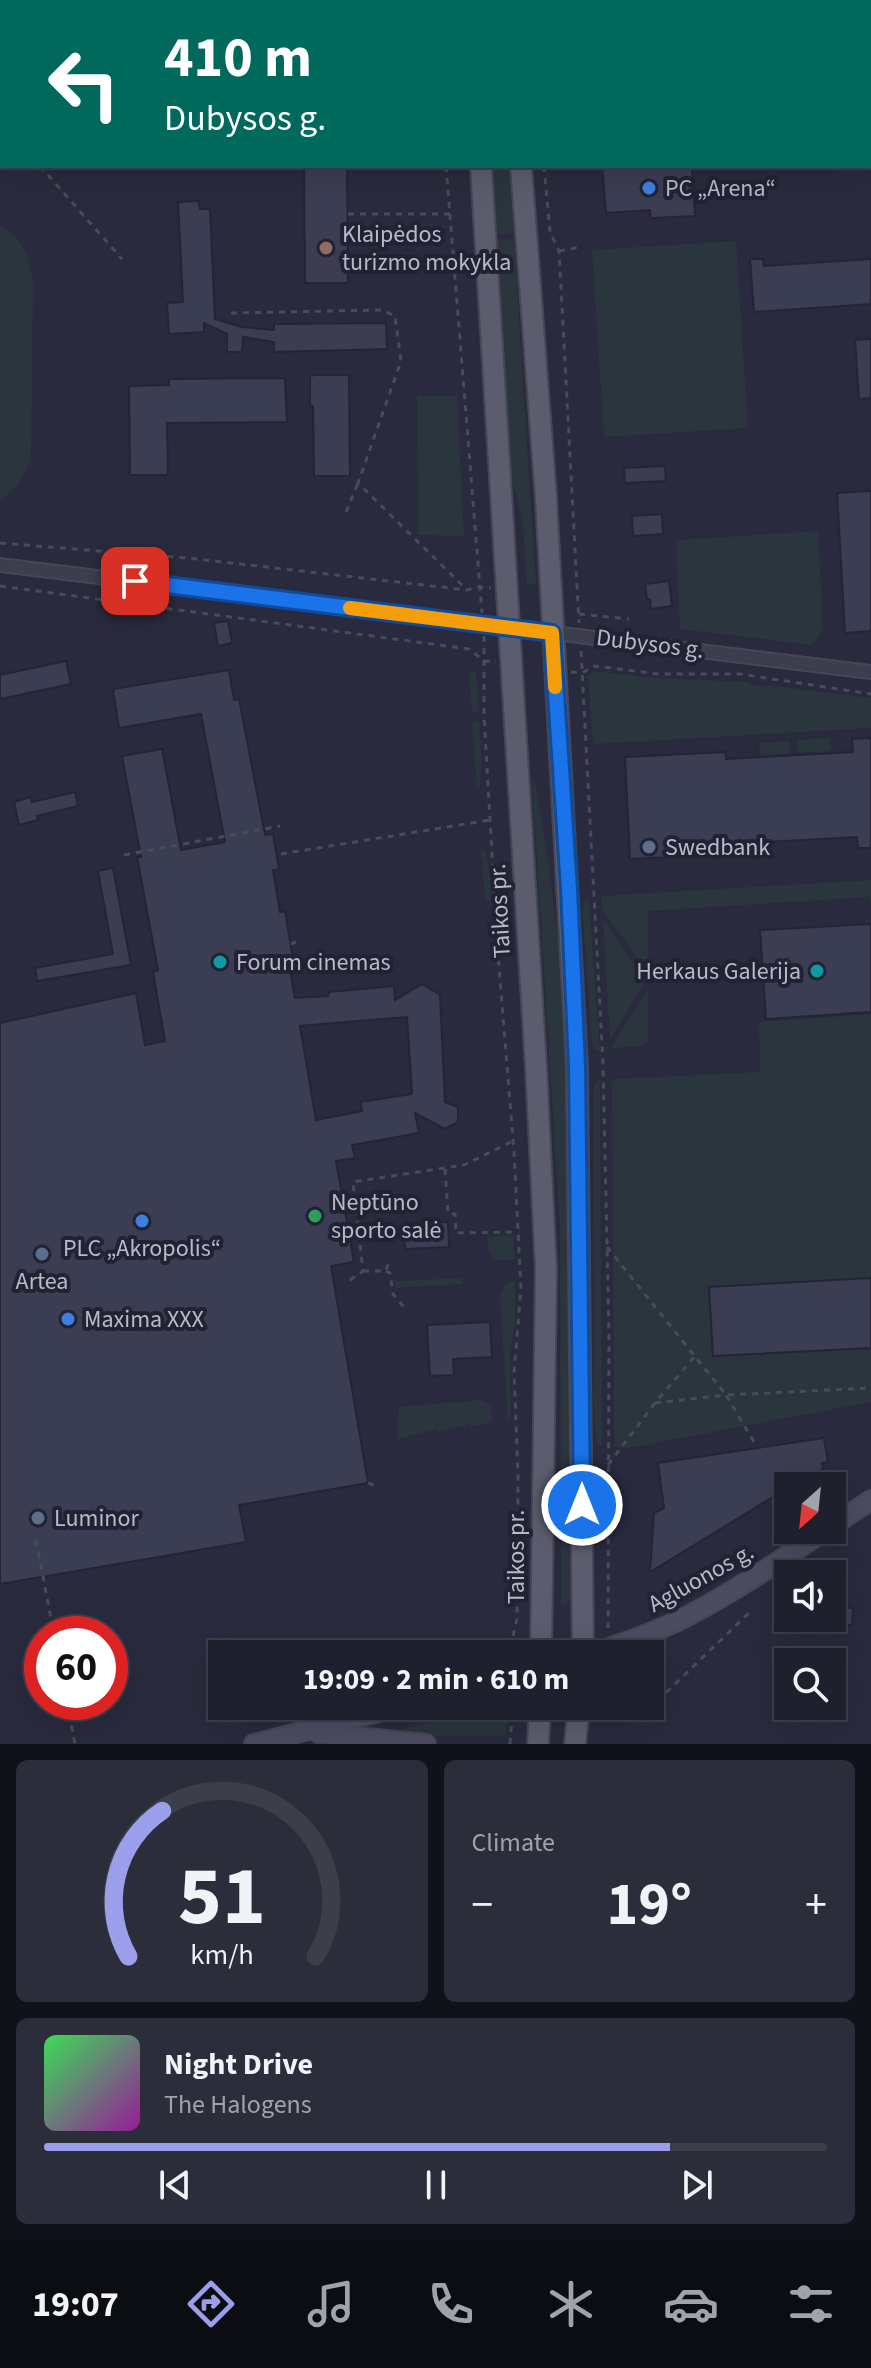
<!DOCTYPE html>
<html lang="en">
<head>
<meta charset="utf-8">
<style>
	body { margin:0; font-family:"Source Sans 3",sans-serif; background:#2c2d3a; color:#f1f3f6; height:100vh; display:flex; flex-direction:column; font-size:30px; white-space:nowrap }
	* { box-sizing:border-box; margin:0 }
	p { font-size:26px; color:#a1a3aa }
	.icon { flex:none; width:44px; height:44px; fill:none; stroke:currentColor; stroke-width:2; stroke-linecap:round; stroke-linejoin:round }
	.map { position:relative; height:1744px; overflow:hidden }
	.drawer { display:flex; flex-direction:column; gap:16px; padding:16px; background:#111219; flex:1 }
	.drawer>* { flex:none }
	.guide { position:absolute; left:0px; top:0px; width:872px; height:168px; box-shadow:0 8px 32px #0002,0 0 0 2px #3c3e4a; background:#00695c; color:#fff; overflow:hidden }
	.needle { width:52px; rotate:207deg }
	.tools { position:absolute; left:774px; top:1472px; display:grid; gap:16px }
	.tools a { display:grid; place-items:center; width:72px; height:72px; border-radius:0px; background:#1f202e; box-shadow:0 8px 32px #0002,0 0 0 2px #3c3e4a; font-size:40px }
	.speed { position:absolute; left:24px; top:1616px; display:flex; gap:16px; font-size:40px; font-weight:700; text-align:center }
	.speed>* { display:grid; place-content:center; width:104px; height:104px; border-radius:50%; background:#1f202e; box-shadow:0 8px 32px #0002,0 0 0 2px #3c3e4a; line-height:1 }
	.speed .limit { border:12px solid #d22; background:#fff; color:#111 }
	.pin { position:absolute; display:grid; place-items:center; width:68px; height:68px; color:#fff; margin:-34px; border-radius:16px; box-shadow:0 4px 12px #0006 }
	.me { position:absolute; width:88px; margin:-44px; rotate:0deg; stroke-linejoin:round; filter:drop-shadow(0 0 6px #0008) }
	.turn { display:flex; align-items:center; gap:28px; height:168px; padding:0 32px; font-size:36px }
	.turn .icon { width:104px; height:104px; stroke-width:2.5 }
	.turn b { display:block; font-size:56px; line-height:68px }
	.big { font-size:60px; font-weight:700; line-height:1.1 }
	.drawer .tile { flex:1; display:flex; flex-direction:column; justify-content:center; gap:12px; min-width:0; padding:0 28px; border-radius:12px; background:#2c2d3a }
	.drawer .dial { align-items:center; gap:0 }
	.dial svg { height:208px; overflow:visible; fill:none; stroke:#3c3e4a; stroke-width:7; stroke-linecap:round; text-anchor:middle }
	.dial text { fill:#f1f3f6; stroke:none }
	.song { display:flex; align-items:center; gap:24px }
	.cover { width:96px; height:96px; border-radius:12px; background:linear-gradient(135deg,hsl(130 70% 55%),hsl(300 70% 35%)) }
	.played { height:8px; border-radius:4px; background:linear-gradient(90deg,#9b9eeb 80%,#3c3e4a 80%) }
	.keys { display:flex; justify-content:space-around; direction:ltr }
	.heat { display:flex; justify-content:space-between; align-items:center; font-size:44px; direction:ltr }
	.drawer .tiles { flex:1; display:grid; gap:16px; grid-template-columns:1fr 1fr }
	.tile:last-child { grid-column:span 2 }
	.trip { position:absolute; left:208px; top:1640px; width:456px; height:80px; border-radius:0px; background:#1f202e; box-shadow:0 8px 32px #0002,0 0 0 2px #3c3e4a; font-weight:700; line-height:80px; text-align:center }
	.tab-bar { display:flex; height:128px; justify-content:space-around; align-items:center; background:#0c0d12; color:#a1a3aa }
	.tab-bar .icon { width:56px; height:56px }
	.tab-bar .selected { color:#9b9eeb }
	.tab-bar b { font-size:36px; color:#f1f3f6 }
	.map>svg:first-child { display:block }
	.green { fill:#2b353e }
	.building { fill:#3b3d53; stroke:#232435; stroke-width:2; fill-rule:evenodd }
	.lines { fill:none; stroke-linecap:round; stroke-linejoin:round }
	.minor-casing { stroke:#464657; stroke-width:16 }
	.secondary-casing { stroke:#464657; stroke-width:22 }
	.primary-casing { stroke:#464657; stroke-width:24 }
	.path { stroke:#444e56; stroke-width:3; stroke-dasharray:6 6; stroke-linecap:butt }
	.minor { stroke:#3c3e4d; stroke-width:12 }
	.secondary { stroke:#4b4c60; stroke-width:18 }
	.primary { stroke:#5b5c6d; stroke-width:20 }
	.route-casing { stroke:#114b97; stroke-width:20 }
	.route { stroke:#1a73e8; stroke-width:14 }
	.slow { stroke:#f59e0b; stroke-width:14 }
	.shop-dot { fill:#3f7fe0; stroke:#212233; stroke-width:3 }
	.education-dot { fill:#8d6e63; stroke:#212233; stroke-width:3 }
	.service-dot { fill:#5c6f8a; stroke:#212233; stroke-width:3 }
	.culture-dot { fill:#0f9aa8; stroke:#212233; stroke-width:3 }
	.leisure-dot { fill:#2e9e5b; stroke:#212233; stroke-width:3 }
	.labels { text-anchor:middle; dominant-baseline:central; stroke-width:8; stroke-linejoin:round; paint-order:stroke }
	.poi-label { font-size:24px; fill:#b9b9c8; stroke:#212233; text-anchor:start }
	.street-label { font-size:24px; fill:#b9b9c8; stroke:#212233 }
</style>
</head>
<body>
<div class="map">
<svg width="871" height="1744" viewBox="0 0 871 1744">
	<rect width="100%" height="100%" fill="#292a3d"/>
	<!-- green -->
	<g class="green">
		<path d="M492 166H509L514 233 496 235Z"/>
		<path d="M0 225C24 237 30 259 33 283L31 460 18 486 0 500Z"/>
		<path d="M514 239 536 584 527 585 523 524 511 475 496 240Z"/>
		<path d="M736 241 748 428 604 437 592 250Z"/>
		<path d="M417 396H457L464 536 418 535Z"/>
		<path d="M818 531 823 630 820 631 818 638 811 645 680 629 676 540Z"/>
		<path d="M593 671 655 678 749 682 751 685 763 687 766 685 871 698V728L593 744 588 676Z"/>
		<path d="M476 672 479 711 472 712 469 672Z"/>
		<path d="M479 721 482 766 479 791 477 790 472 722Z"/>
		<path d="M830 738 831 751 798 753 797 740Z"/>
		<path d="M790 741V754L760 755 759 743Z"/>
		<path d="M532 781H535L549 867 560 955 566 1067 570 1601 564 1605 561 1602 560 1226Z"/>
		<path d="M481 849 485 851 490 875 491 900H485Z"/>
		<path d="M871 880V905L869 897 648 911V964L645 968 602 909 601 896Z"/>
		<path d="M589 899 600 1051 594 1049 592 1043 582 908 584 901Z"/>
		<path d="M603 919 644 979 642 987 610 1040Z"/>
		<path d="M646 992 648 993V1041L643 1046 611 1048Z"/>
		<path d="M871 1014V1278L709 1288 713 1356 871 1348V1402L628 1448 614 1447 612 1085 613 1079 760 1072 759 1022Z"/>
		<path d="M600 1079 602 1445 598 1446 594 1422 593 1091 595 1083Z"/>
		<path d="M513 1235 515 1259C492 1262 488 1260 487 1237Z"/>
		<path d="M462 1278 463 1284 395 1288V1281Z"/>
		<path d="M515 1280V1322L510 1353 511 1417 508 1421 500 1295 506 1283Z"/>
		<path d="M481 1400 491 1406 492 1422 470 1427 469 1424 438 1432 437 1429 397 1439 399 1407Z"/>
		<path d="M493 1706H508L506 1736H390V1733Z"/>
	</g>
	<!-- building -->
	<g class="building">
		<path d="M304 166H347L348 283H305Z"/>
		<path d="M602 166H692L695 216 651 218 650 210 606 213Z"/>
		<path d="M199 201 200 209H210L215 319 242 327 274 330V324L386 323 387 349 274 352V342L243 337 242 352H227V334L204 323V332L169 334 167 303 183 302 178 202Z"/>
		<path d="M750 259H763L764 266 871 259V304L754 312Z"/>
		<path d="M871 339V398L859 399 855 340Z"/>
		<path d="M315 375H349L350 476H314L313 406H310V376Z"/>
		<path d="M285 378 287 422 167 423 168 475H130L129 386 169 385V379Z"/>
		<path d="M665 466 666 481 625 483 624 468Z"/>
		<path d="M871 491V631L845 633 837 493Z"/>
		<path d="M662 514 663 534 633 536 632 516Z"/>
		<path d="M669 581 672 606 651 609 650 599H647L645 584Z"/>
		<path d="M228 621 232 643 218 646 214 623Z"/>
		<path d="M66 661 71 684 0 699V675Z"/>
		<path d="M229 670 234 700 239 699 265 835 273 834 279 869 273 870 280 912 285 911 295 970 290 971 295 998 328 996 329 992 394 986 395 1000 422 984 440 995 445 1102 458 1107V1122L445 1129 415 1113 419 1133 352 1145 355 1158 336 1161 354 1262 331 1266 368 1483 239 1505 246 1542 0 1584V1023L136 993 145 1045 165 1041 153 972 158 970 137 857H141L122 756 162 749 181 850 225 842 201 714 119 728 113 689ZM407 1017 412 1094 360 1102 362 1111 316 1120 300 1026Z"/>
		<path d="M871 738V848H858L857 837 731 844 732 854 630 859 625 757 726 752V759L853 752 852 739Z"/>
		<path d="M75 792 78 806 37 816 38 820 19 825 14 802 31 797 32 802Z"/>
		<path d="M113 868 131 965 37 981 35 968 113 954 98 871Z"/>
		<path d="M871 924V1012L766 1019 760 930Z"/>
		<path d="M448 1222 449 1247 405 1249 404 1223Z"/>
		<path d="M871 1278V1348L713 1356 709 1287Z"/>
		<path d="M490 1322 492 1357 453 1359 454 1375 430 1376 427 1325Z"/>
		<path d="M824 1438 828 1462 822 1463 823 1470 811 1472 812 1477 792 1480 786 1489 650 1572 654 1513 664 1508 658 1463Z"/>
		<path d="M834 1607 853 1608 852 1625 833 1624Z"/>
	</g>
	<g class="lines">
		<!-- minor casing -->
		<g class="minor-casing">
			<path id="minor" d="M0 565 871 672"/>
		</g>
		<!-- secondary casing -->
		<g class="secondary-casing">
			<g id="secondary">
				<path d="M832 1526 871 1500"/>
				<path d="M592 1654C623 1643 654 1633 684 1618 734 1592 779 1561 826 1530"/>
				<path d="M318 1733 426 1744"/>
				<path d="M254 1744 401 1706"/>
			</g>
		</g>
		<!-- primary casing -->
		<g class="primary-casing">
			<g id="primary">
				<path d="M468 0 469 2"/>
				<path d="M511 0V2"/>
				<path d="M481 166 536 1067 546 1269 541 1654"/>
				<path d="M521 166 546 498 577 1066 583 1654"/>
				<path d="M538 1744 540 1706"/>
				<path d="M575 1744 579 1706"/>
			</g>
		</g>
		<!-- path -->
		<g class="path">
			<path d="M400 0V2"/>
			<path d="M435 0V2"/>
			<path d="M532 2V0"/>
			<path d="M0 76H2"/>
			<path d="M0 117 2 119"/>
			<path d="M40 166 122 259"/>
			<path d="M446 166 482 613"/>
			<path d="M544 166 550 232 559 251 579 623"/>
			<path d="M348 214H450"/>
			<path d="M559 251 580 247"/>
			<path d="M231 313 382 310 395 316 401 361 358 483 467 590"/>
			<path d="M346 512 358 483"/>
			<path d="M0 543 197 559 467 590 478 587 491 588"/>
			<path d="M0 586 469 649 484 661 496 662"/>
			<path d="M579 614 629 619"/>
			<path d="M484 636V715L497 942 514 1152 521 1289 514 1372 518 1475 517 1619 511 1644 512 1654"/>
			<path d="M581 651 603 1065 609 1334 608 1630"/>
			<path d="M571 672 582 673 594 666 659 674H740L871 694"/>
			<path d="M281 854 490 820"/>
			<path d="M124 855 280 826"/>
			<path d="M291 944 296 942"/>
			<path d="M445 1169 448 1213 455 1214 456 1233 517 1232"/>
			<path d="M607 1247 726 1395 871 1388"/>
			<path d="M363 1271H386L389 1261"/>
			<path d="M386 1271 390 1273 393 1294 407 1311"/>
			<path d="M350 1280 363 1271 353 1182 464 1165 513 1141"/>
			<path d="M655 1403 726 1395 754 1442"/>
			<path d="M608 1465 655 1403 695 1356"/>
			<path d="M368 1483 374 1485"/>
			<path d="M36 1540 54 1634"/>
			<path d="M650 1693 657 1701"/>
			<path d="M67 1702 75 1744"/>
			<path d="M513 1708 525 1710"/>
			<path d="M649 1709 753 1609"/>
			<path d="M279 1715 318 1706"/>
			<path d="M510 1744 513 1706"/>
		</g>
		<!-- minor -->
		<use href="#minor" class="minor"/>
		<!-- secondary -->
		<use href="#secondary" class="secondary"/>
		<!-- primary -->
		<use href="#primary" class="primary"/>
	</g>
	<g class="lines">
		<!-- route casing -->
		<g class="route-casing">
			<path id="route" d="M135 581 552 633 569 889 577 1066 582 1505"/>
		</g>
		<!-- route -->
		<use href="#route" class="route"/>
		<!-- slow -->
		<path class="slow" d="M350 608 552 633 555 687"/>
	</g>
	<!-- markers -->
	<g class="shop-dot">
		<circle cx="649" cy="188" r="8"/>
		<circle cx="142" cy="1221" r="8"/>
		<circle cx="68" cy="1319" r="8"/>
	</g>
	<circle class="education-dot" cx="326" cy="248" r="8"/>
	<g class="service-dot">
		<circle cx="649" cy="847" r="8"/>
		<circle cx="42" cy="1254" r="8"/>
		<circle cx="38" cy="1518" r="8"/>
	</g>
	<g class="culture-dot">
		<circle cx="220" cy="962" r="8"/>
		<circle cx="817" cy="971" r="8"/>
	</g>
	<circle class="leisure-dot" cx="315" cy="1216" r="8"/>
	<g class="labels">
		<!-- poi labels -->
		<g class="poi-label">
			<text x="665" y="188">PC „Arena“</text>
			<text x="342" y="234">Klaipėdos<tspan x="342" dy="28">turizmo mokykla</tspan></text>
			<text x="665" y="847">Swedbank</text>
			<text x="236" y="962">Forum cinemas</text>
			<text x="801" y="971" text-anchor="end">Herkaus Galerija</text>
			<text x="331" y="1202">Neptūno<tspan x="331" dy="28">sporto salė</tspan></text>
			<text x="142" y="1248" text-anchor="middle">PLC „Akropolis“</text>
			<text x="42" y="1281" text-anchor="middle">Artea</text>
			<text x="84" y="1319">Maxima XXX</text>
			<text x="54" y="1518">Luminor</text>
		</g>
		<!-- street labels -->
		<g class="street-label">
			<text transform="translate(650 644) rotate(7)">Dubysos g.</text>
			<text transform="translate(500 911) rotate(-93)">Taikos pr.</text>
			<text transform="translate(516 1557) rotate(-90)">Taikos pr.</text>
			<text transform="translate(701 1578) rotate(-29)">Agluonos g.</text>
		</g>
	</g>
</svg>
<div class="tools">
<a><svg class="needle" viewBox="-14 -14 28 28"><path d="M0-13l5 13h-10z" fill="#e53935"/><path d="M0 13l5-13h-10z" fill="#a1a3aa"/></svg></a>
<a><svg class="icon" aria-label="sound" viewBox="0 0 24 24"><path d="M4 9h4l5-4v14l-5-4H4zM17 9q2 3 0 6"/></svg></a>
<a><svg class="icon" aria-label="search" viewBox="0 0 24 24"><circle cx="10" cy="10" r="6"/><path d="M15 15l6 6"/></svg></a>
</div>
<div class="speed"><div class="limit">60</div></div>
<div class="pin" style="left:135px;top:581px;background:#d93025"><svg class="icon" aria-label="arrive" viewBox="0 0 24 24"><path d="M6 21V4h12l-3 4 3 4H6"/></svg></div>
<svg class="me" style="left:582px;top:1505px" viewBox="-20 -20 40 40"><circle r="17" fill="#1a73e8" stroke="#fff" stroke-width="3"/><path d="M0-11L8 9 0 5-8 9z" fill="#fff"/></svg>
<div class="trip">19:09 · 2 min · 610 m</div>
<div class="guide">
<div class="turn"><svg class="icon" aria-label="left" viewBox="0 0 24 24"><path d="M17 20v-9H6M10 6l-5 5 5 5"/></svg><div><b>410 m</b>Dubysos g.</div></div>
</div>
</div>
<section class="drawer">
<div class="tiles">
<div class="tile dial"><svg viewBox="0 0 100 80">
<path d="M14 69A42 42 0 1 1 86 69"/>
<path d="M14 69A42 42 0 0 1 27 13" stroke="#9b9eeb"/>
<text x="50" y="56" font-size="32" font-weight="700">51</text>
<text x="50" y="72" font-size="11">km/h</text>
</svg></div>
<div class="tile"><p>Climate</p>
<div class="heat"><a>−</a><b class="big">19°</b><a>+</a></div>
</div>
<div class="tile">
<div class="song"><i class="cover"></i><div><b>Night Drive</b><p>The Halogens</p></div></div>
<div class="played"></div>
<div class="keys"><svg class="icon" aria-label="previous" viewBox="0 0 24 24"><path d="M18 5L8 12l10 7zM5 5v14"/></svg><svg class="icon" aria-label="pause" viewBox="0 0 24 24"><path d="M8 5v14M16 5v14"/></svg><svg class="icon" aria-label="next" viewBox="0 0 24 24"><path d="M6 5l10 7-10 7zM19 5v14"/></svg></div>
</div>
</div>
</section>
<nav class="tab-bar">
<b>19:07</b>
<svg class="icon selected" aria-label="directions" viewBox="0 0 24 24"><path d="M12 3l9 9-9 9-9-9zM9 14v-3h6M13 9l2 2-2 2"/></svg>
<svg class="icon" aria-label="music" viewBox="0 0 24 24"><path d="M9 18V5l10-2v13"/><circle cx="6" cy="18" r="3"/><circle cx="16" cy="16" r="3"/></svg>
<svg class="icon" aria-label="phone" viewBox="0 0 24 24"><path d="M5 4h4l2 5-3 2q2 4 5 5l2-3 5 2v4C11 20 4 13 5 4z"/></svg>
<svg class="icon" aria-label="climate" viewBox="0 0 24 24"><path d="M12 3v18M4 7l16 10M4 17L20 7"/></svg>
<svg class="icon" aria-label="car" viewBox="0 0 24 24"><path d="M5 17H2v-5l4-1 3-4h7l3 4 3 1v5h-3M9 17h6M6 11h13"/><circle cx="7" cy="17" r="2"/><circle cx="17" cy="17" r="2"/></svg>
<svg class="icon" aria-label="filters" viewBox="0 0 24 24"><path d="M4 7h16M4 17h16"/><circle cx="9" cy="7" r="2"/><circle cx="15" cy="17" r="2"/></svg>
</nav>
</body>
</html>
